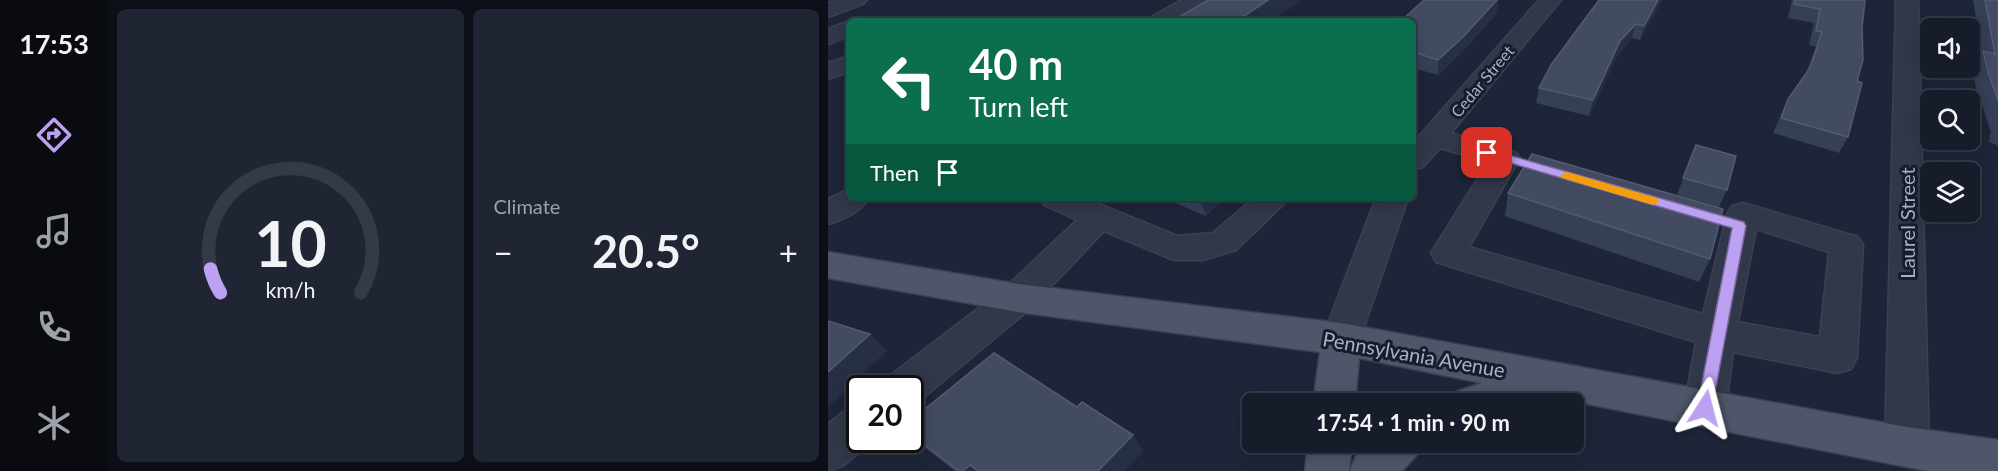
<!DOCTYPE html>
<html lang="en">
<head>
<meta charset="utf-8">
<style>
	body { margin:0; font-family:Lato,sans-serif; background:#1f2532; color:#f1f3f6; height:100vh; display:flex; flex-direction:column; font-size:22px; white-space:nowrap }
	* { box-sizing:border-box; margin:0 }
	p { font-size:20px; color:#9ea1a8 }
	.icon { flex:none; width:33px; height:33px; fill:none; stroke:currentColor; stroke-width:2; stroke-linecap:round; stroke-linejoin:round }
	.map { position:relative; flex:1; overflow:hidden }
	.sheet { display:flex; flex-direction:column; gap:9px; padding:9px; background:#0c0f17; width:720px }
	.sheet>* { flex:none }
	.top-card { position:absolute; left:18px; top:18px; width:570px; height:183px; border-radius:9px; box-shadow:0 3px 15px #0003,0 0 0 2px #353a47; background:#0b6e4f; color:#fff; overflow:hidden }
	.fabs { position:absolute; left:1092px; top:18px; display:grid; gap:12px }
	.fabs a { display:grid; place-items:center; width:60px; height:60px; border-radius:9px; background:#161c2a; box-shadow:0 3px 15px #0003,0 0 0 2px #353a47; font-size:30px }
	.speed { position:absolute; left:18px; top:375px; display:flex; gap:12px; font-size:30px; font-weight:700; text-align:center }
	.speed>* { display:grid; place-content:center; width:78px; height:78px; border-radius:50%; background:#161c2a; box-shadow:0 3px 15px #0003,0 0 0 2px #353a47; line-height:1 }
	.speed .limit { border:3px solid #111; border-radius:9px; background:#fff; color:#111 }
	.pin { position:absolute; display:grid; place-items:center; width:51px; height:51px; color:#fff; margin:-26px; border-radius:12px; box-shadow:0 3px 9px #0006 }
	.me { position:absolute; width:66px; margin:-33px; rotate:9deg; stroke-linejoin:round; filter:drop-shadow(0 0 4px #0008) }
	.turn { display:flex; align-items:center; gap:21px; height:126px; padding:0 24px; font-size:27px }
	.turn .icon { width:78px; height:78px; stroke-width:2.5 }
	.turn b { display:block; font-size:42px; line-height:51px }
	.then { display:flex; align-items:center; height:57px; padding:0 24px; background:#0003; gap:12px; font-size:22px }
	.big { font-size:45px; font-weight:700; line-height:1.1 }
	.sheet .tile { flex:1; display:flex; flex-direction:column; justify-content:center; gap:9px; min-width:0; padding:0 21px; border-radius:9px; background:#1f2532 }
	.sheet .dial { align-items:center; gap:0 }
	.dial svg { height:156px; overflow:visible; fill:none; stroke:#353a47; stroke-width:7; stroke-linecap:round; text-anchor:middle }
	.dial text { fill:#f1f3f6; stroke:none }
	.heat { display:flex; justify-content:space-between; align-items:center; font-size:33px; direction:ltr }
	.sheet .tiles { flex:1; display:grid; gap:9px; grid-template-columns:repeat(2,1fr) }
	.trip { position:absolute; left:414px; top:393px; width:342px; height:60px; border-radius:9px; background:#161c2a; box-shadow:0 3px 15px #0003,0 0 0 2px #353a47; font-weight:700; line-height:60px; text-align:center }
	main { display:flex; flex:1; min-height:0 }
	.menu { display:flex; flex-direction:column; width:108px; justify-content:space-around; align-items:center; background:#090b11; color:#9ea1a8 }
	.menu .icon { width:42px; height:42px }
	.menu .current { color:#bca0f2 }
	.menu b { font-size:27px; color:#f1f3f6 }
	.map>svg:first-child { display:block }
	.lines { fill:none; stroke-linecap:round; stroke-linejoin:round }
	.minor-casing { stroke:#3b4152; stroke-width:3 }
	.major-casing { stroke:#3b4152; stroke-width:3 }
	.minor { fill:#313849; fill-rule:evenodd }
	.major { fill:#4f5669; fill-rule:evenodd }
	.wall { fill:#353f55 }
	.shaded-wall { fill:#262f45 }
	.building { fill:#424b62; stroke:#525b71; stroke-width:1.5 }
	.route { fill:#bca0f2; stroke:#7a689d; stroke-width:1.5 }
	.slow { fill:#f59e0b }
	.labels { text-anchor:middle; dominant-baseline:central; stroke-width:6; stroke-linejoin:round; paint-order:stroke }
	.far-street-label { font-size:16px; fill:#abb2c6; stroke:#171d2d }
	.street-label { font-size:20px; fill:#abb2c6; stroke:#171d2d }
</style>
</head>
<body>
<main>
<nav class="menu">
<b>17:53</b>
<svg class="icon current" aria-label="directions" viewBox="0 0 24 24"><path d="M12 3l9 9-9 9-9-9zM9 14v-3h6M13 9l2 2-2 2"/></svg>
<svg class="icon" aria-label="music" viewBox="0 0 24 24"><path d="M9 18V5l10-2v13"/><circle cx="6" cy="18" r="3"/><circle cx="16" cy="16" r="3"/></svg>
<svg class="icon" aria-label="phone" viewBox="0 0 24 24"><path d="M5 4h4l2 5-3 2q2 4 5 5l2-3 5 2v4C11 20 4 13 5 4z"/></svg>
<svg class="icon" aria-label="climate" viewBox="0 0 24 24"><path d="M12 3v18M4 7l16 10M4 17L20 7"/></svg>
</nav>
<section class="sheet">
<div class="tiles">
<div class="tile dial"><svg viewBox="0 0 100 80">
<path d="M14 69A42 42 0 1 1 86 69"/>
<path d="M14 69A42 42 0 0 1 9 57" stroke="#bca0f2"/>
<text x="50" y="56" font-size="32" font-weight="700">10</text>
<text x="50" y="72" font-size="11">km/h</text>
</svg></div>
<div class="tile"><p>Climate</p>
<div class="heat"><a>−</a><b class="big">20.5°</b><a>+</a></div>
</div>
</div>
</section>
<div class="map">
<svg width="1170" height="471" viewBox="0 0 1170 471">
	<rect width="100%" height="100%" fill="#1e2538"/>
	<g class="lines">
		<!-- minor casing -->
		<g class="minor-casing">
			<g id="minor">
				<path d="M9 0H39L35 4 0 17V3Z"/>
				<path d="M354 0H380L349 21H322L325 16Z"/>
				<path d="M711 0H733L623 133 687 152 692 158 641 247 875 314 899 214 904 206 915 203 1030 237 1035 245 1029 357 1023 369 1009 373 905 352 898 408 892 421 877 427 862 421 856 408 868 342 608 262 603 253 660 162 612 148 595 167 585 170V143ZM928 229 1001 252 992 337 910 322Z"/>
				<path d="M1068 0H1090L1101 447 1094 461 1079 467 1064 461 1057 447Z"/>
				<path d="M21 21V36L0 44V29Z"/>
				<path d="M21 56V72L0 79V63Z"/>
				<path d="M21 189V198H42C33 211 15 220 0 224V199Z"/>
				<path d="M211 198H256L349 236 385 233 426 198H462L408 250 375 260H346L276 231 203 308 91 401 82 404V388H57L63 375 177 288 249 220 216 205Z"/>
				<path d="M548 198H580L532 339 527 350 513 355 499 350 494 339Z"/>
				<path d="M32 406V440H46L16 465 0 471V424L17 411Z"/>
			</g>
		</g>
		<!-- major casing -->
		<g class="major-casing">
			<g id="major">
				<path d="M0 252 190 284 513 323 1079 427 1170 440V471H1101L1079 467 719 396 698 404H624L630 391 654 383 531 358 527 404H485L492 352 190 312 0 278Z"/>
				<path d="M480 442H524L521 471H477Z"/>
				<path d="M542 442H595L588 456 574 471H522L528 456Z"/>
			</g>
		</g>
		<!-- minor -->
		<use href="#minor" class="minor"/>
		<!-- major -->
		<use href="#major" class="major"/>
	</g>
	<!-- wall -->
	<g class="wall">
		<path d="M596 0H670L669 13 634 52 610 75 585 68V21Z"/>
		<path d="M771 0H834L812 40 804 38 789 56 761 116 708 103 711 88Z"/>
		<path d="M964 0H1037L1029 81 1020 137 1011 153 945 133 960 99 978 73 988 47 981 45 986 23 960 18Z"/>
		<path d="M1145 0H1170V147L1169 145 1161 142 1163 132 1148 88 1144 67 1154 53Z"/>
		<path d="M868 145 899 190 891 207 849 195Z"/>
		<path d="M680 193 882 259 871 282 677 216Z"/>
		<path d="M336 198H397L378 216Z"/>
		<path d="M249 407 305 435 315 451 296 471H127L92 444 82 435V421Z"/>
	</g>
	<!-- shaded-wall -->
	<g class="shaded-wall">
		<path d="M440 0H474L444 21H409Z"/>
		<path d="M669 0H670L669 13 634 52 610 75V60Z"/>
		<path d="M830 0H834L833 3 812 40 816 26Z"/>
		<path d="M808 24 804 38 789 56 761 116 765 100 792 41Z"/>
		<path d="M372 198H397L378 216Z"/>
		<path d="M42 334 59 351 0 407V372Z"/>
		<path d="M305 435 315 451 296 471H270Z"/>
		<path d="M142 465 148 471H135Z"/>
	</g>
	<!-- building -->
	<g class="building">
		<path d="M380 0H440L409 21H344Z"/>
		<path d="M596 0H669L635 37 610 60 585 52V21H573Z"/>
		<path d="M771 0H830L816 26 808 24 792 41 765 100 711 88 723 65Z"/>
		<path d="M967 0H1037L1034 28 1035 60 1029 81 1034 83 1020 137 953 118 960 99 982 68 994 32 988 31 992 9 966 4Z"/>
		<path d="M1157 0H1170V100L1160 72 1155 51 1167 54Z"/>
		<path d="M868 145 908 156 899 190 855 178Z"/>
		<path d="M704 154 895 209 882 259 680 193Z"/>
		<path d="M0 321 42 334 0 372Z"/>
		<path d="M166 353 249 407 254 402 305 435 270 471H150L142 465 135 471H131L82 434V421Z"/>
	</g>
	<!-- route -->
	<path class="route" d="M659 149 916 222 918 226 883 414 877 416 871 414 869 408 904 228 655 155 653 153Z"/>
	<!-- slow -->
	<path class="slow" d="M739 172 829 198 831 201 825 205 734 178 732 176Z"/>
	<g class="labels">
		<!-- far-street labels -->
		<g class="far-street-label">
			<text transform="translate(654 81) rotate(-50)">Cedar Street</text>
		</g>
		<!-- street labels -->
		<g class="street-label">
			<text transform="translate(1079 223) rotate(-90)">Laurel Street</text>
			<text transform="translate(586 354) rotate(10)">Pennsylvania Avenue</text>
		</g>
	</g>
</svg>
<div class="fabs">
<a><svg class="icon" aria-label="sound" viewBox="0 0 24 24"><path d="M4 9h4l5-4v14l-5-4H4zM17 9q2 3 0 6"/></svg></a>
<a><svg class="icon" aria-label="search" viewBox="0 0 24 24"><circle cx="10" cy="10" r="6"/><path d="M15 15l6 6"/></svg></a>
<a><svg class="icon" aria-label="layers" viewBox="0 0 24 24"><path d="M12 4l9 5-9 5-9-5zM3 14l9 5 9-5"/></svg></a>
</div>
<div class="speed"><div class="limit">20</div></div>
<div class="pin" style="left:659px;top:153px;background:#d93025"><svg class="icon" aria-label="arrive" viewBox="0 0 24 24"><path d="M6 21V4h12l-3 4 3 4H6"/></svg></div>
<svg class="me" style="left:877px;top:408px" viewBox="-20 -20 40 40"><path d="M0-17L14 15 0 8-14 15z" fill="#bca0f2" stroke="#fff" stroke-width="4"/></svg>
<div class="trip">17:54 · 1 min · 90 m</div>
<div class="top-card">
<div class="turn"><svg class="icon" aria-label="left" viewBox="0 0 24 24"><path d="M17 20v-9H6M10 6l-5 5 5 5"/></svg><div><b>40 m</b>Turn left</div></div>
<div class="then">Then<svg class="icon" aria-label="arrive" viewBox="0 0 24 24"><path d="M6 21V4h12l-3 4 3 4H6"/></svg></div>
</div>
</div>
</main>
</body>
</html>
